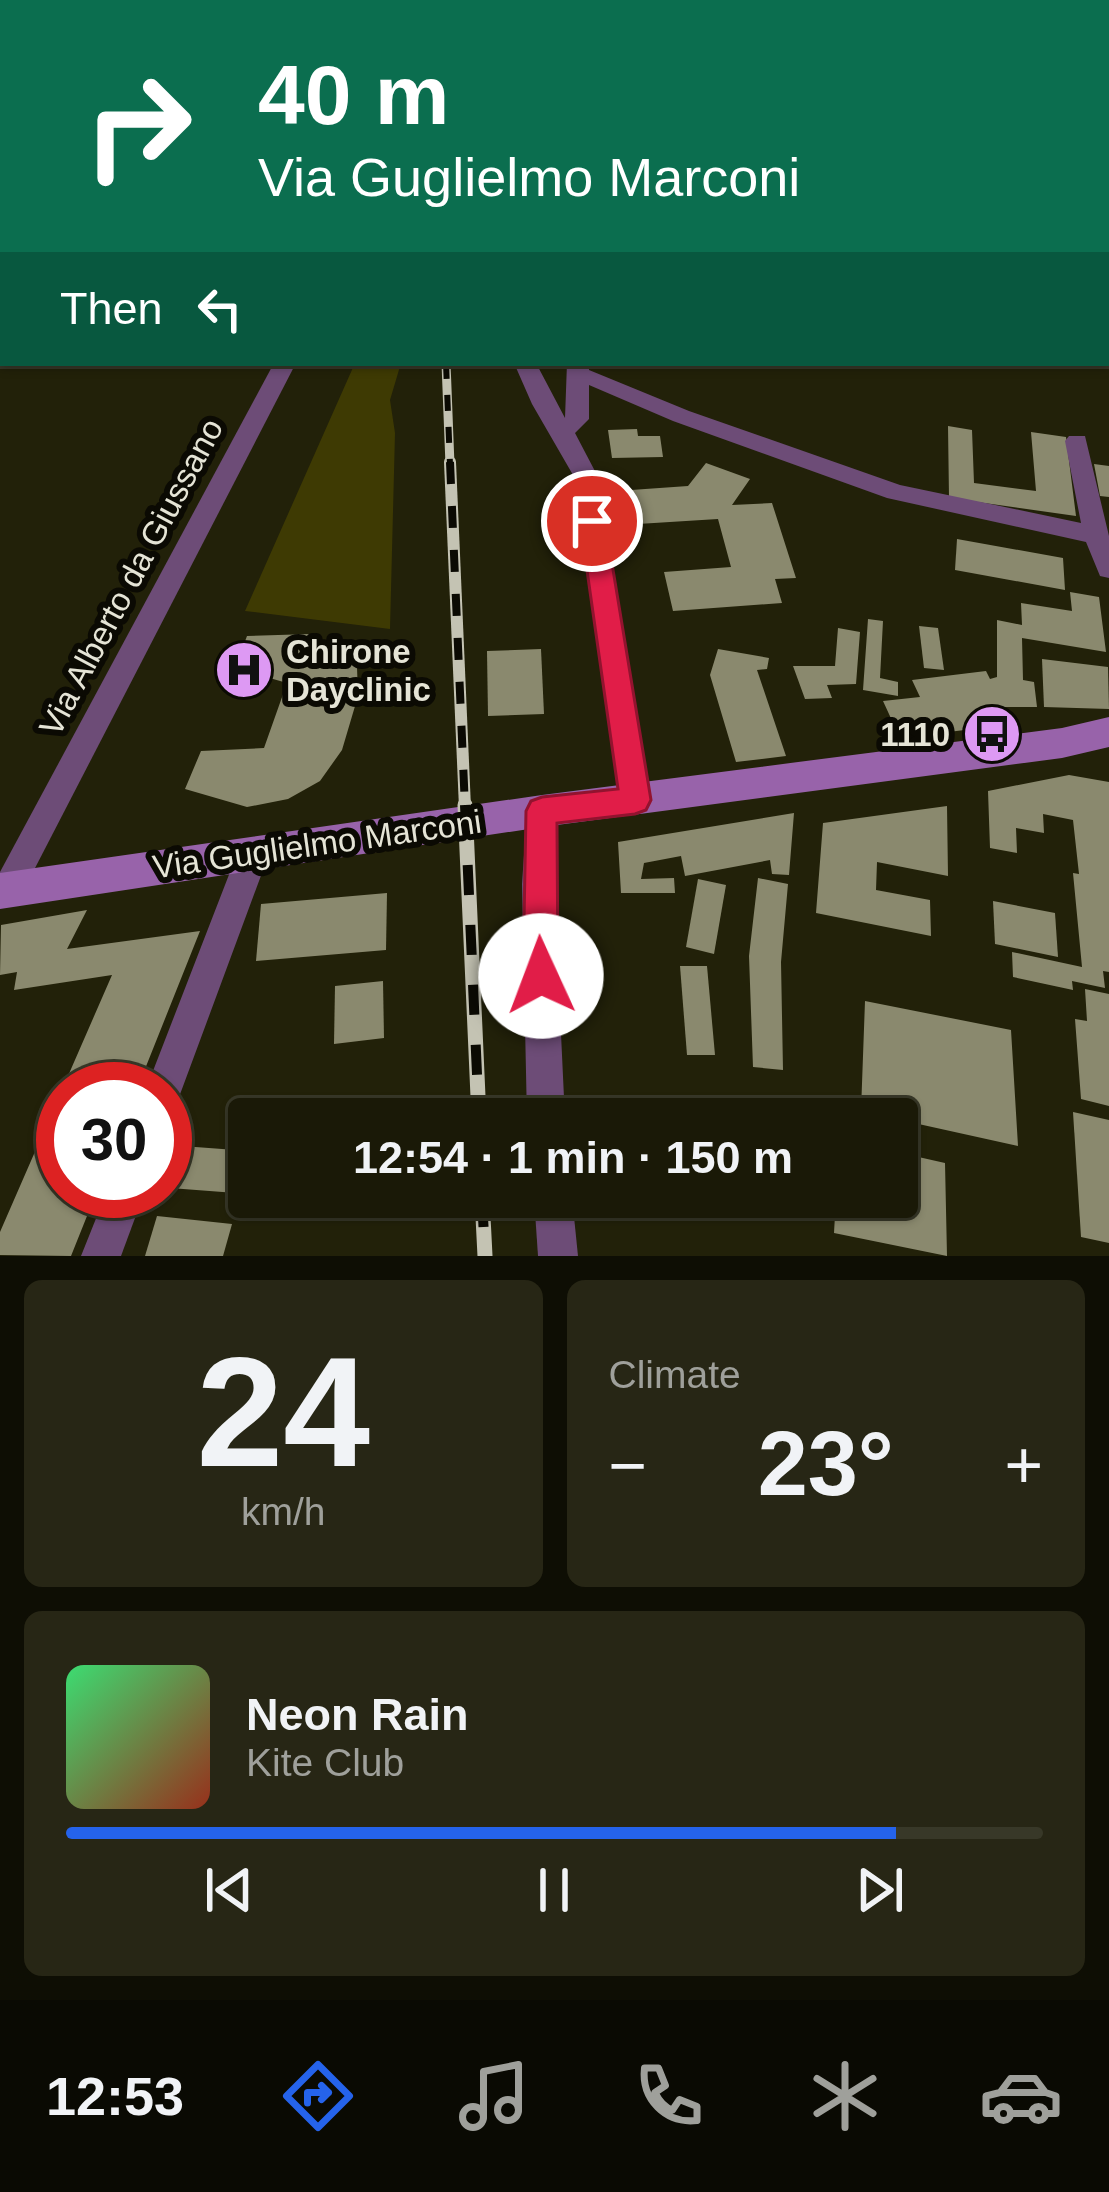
<!DOCTYPE html>
<html lang="en">
<head>
<meta charset="utf-8">
<style>
	body { margin:0; font-family:Arial,sans-serif; background:#272615; color:#f1f3f6; height:100vh; display:flex; flex-direction:column; font-size:45px; white-space:nowrap }
	* { box-sizing:border-box; margin:0 }
	p { font-size:39px; color:#9fa09b }
	.icon { flex:none; width:66px; height:66px; fill:none; stroke:currentColor; stroke-width:2; stroke-linecap:round; stroke-linejoin:round }
	.map { position:relative; height:1256px; overflow:hidden }
	.side { display:flex; flex-direction:column; gap:24px; padding:24px; background:#0e0e04; flex:1 }
	.side>* { flex:none }
	.hud { position:absolute; left:0px; top:0px; width:1110px; height:366px; box-shadow:0 3px 9px #0004,0 0 0 3px #383828; background:#0b6e4f; color:#fff; overflow:hidden }
	.speed { position:absolute; left:36px; top:1062px; display:flex; gap:24px; font-size:60px; font-weight:700; text-align:center }
	.speed>* { display:grid; place-content:center; width:156px; height:156px; border-radius:50%; background:#1a1907; box-shadow:0 3px 9px #0004,0 0 0 3px #383828; line-height:1 }
	.speed .limit { border:18px solid #d22; background:#fff; color:#111 }
	.pin { position:absolute; display:grid; place-items:center; width:102px; height:102px; color:#fff; margin:-51px; border:6px solid #fff; border-radius:50%; box-shadow:0 3px 12px #0007 }
	.me { position:absolute; width:132px; margin:-66px; rotate:358deg; stroke-linejoin:round; filter:drop-shadow(0 0 9px #0008) }
	.turn { display:flex; align-items:center; gap:42px; height:252px; padding:0 60px; font-size:54px }
	.turn .icon { width:156px; height:156px; stroke-width:2.5 }
	.turn b { display:block; font-size:84px; line-height:102px }
	.then { display:flex; align-items:center; height:114px; padding:0 60px; background:#0003; gap:24px; font-size:45px }
	.big { font-size:90px; font-weight:800; line-height:1.1 }
	.side .widget { flex:1; display:flex; flex-direction:column; justify-content:center; gap:18px; min-width:0; padding:0 42px; border-radius:18px; background:#272615 }
	.side .dial { align-items:center; gap:0 }
	.dial b { font-size:156px; line-height:1 }
	.song { display:flex; align-items:center; gap:36px }
	.cover { width:144px; height:144px; border-radius:18px; background:linear-gradient(135deg,hsl(140 70% 55%),hsl(10 70% 35%)) }
	.played { height:12px; border-radius:6px; background:linear-gradient(90deg,#2563eb 85%,#383828 85%) }
	.keys { display:flex; justify-content:space-around; direction:ltr }
	.heat { display:flex; justify-content:space-between; align-items:center; font-size:66px; direction:ltr }
	.side .tiles { flex:1; display:grid; gap:24px; grid-template-columns:1fr 1fr }
	.widget:last-child { grid-column:span 2 }
	.trip { position:absolute; left:228px; top:1098px; width:690px; height:120px; border-radius:12px; background:#1a1907; box-shadow:0 3px 9px #0004,0 0 0 3px #383828; font-weight:800; line-height:120px; text-align:center }
	.menu { display:flex; height:192px; justify-content:space-around; align-items:center; background:#0a0a03; color:#9fa09b }
	.menu .icon { width:84px; height:84px }
	.menu .selected { color:#2563eb }
	.menu b { font-size:54px; color:#f1f3f6 }
	.map>svg:first-child { display:block }
	.green { fill:#3e3a03 }
	.lines { fill:none; stroke-linecap:round; stroke-linejoin:round }
	.stream { stroke:#534454; stroke-width:4.5 }
	.building { fill:#8a896e }
	.pedestrian { fill:#6d4c77; fill-rule:evenodd }
	.minor { fill:#6d4c77; fill-rule:evenodd }
	.secondary { fill:#9863aa; fill-rule:evenodd }
	.rail-far2-casing { stroke:#c4c3b3; stroke-width:9 }
	.rail-far1-casing { stroke:#c4c3b3; stroke-width:12 }
	.rail-casing { stroke:#c4c3b3; stroke-width:15 }
	.rail-far2 { stroke:#0b0a03; stroke-width:6; stroke-dasharray:16; stroke-linecap:butt }
	.rail-far1 { stroke:#0b0a03; stroke-width:8; stroke-dasharray:22; stroke-linecap:butt }
	.rail { stroke:#0b0a03; stroke-width:10; stroke-dasharray:30; stroke-linecap:butt }
	.route { fill:#e11d48; stroke:#92132f; stroke-width:3 }
	.labels { text-anchor:middle; dominant-baseline:central; stroke-width:12; stroke-linejoin:round; paint-order:stroke }
	.street-label { font-size:33px; fill:#e5e4d6; stroke:#0b0a03 }
	.poi-label { font-size:33px; font-weight:bold; fill:#e5e4d6; stroke:#0b0a03; text-anchor:start }
</style>
</head>
<body>
<div class="map">
<svg width="1109" height="1256" viewBox="0 0 1109 1256">
	<rect width="100%" height="100%" fill="#222109"/>
	<!-- green -->
	<path class="green" d="M355 363H401L390 400 395 433 390 629 245 611Z"/>
	<g class="lines">
		<!-- stream -->
		<path class="stream" d="M365 0 382 3"/>
	</g>
	<!-- building -->
	<g class="building">
		<path d="M948 426 972 430 974 483 1036 491 1031 432 1066 437 1076 516 949 498Z"/>
		<path d="M637 429 638 436H660L663 457 612 458 608 430Z"/>
		<path d="M706 463 750 479 732 505 772 503 796 578 775 579 782 603 673 611 664 572 731 567 718 519 638 524 631 490 688 486Z"/>
		<path d="M1094 464 1109 466V497L1100 496Z"/>
		<path d="M957 539 1063 558 1065 590 955 570Z"/>
		<path d="M1070 592 1099 597 1106 652 1022 638 1023 680 1034 682 1037 707H1004L1013 724 900 738 883 701 920 697 912 680 986 671 990 679 997 677V620L1022 625 1021 603 1072 611Z"/>
		<path d="M868 619 883 621 880 678 898 682V696L863 690Z"/>
		<path d="M919 626 938 628 944 670 924 668Z"/>
		<path d="M838 628 860 632 856 684 827 685 832 698 805 699 793 666H835Z"/>
		<path d="M310 634 339 648 357 667 358 696 342 750 320 781 288 799 247 807 185 789 201 751 264 748 287 683 235 668 247 636Z"/>
		<path d="M541 649 544 714 488 716 487 651Z"/>
		<path d="M718 649 769 658 767 669 757 670 786 756 736 762 710 675Z"/>
		<path d="M1042 659 1108 667 1109 709 1044 707Z"/>
		<path d="M1069 775 1109 782V972L1103 971 1105 988 1072 981 1073 990 1013 977 1012 952 1082 967 1073 873 1079 874 1073 820 1043 814 1044 833 1016 828 1017 853 990 848 988 791Z"/>
		<path d="M947 806 948 876 877 862 876 890 930 900 931 936 816 913 823 823Z"/>
		<path d="M794 813 789 875 772 874 770 860 685 876 681 856 644 863 641 879 674 878 675 893H621L618 842Z"/>
		<path d="M758 878 788 884 781 962 783 1070 753 1067 749 956Z"/>
		<path d="M698 879 726 885 714 954 686 947Z"/>
		<path d="M387 893 386 950 256 961 261 904Z"/>
		<path d="M993 901 1055 913 1058 957 995 944Z"/>
		<path d="M87 910 67 949 200 931 137 1089H63V1191H97L71 1256 0 1255V1232L112 975 14 990 17 972 0 975 1 925Z"/>
		<path d="M680 966H707L715 1055H687Z"/>
		<path d="M383 981 384 1038 334 1044 335 986Z"/>
		<path d="M1085 989 1109 994V1106L1081 1099 1075 1019 1087 1021Z"/>
		<path d="M865 1001 1011 1030 1018 1146 914 1123V1156L945 1163 947 1256 834 1233 836 1197H897V1119H839L840 1106 861 1111Z"/>
		<path d="M1073 1112 1109 1120V1243L1081 1237Z"/>
		<path d="M182 1146 249 1151V1194L170 1188Z"/>
		<path d="M157 1216 232 1224 223 1256H145Z"/>
	</g>
	<g class="lines">
		<!-- pedestrian -->
		<g class="pedestrian">
			<rect x="0" y="232" width="3" height="8"/>
			<rect x="0" y="297" width="3" height="8"/>
		</g>
		<!-- minor -->
		<g class="minor">
			<path d="M99 0H114L97 3Z"/>
			<path d="M264 0H279L262 3Z"/>
			<path d="M400 0 398 3 385 1 386 0Z"/>
			<path d="M543 0H557L541 3Z"/>
			<rect x="1107" y="71" width="2" height="10"/>
			<rect x="1107" y="162" width="2" height="10"/>
			<rect x="0" y="167" width="3" height="10"/>
			<path d="M274 363H296L19 899 8 904 0 901V872Z"/>
			<path d="M514 363H536L565 418 567 363H589V370L689 411 900 485 1081 523 1065 441 1069 436H1085L1109 536V578L1100 576 1086 542 887 498 673 421 589 385V419L575 433 597 475 650 800 646 809 635 813 624 809 573 475 532 404Z"/>
			<path d="M542 798 553 802 557 811 554 884 565 1119H527L522 884 527 811 531 802Z"/>
			<path d="M253 840 264 844 269 854 182 1089 177 1102 165 1107V1089H146L237 854 242 844Z"/>
			<path d="M107 1191H145L121 1256H81Z"/>
			<path d="M534 1197H572L578 1256H538Z"/>
		</g>
		<!-- secondary -->
		<g class="secondary">
			<path d="M1056 0H1074L1076 3H1058Z"/>
			<rect x="1107" y="26" width="2" height="11"/>
			<path d="M1109 717V747L1062 758 542 827 0 909V873L542 795 1062 728Z"/>
		</g>
		<!-- rail-far2 casing -->
		<g class="rail-far2-casing">
			<path id="rail-far2" d="M446 363 450 465"/>
		</g>
		<!-- rail-far1 casing -->
		<g class="rail-far1-casing">
			<path id="rail-far1" d="M450 462 465 808"/>
		</g>
		<!-- rail casing -->
		<g class="rail-casing">
			<g id="rail">
				<path d="M465 805 479 1119"/>
				<path d="M482 1197 485 1256"/>
			</g>
		</g>
		<!-- rail-far2 -->
		<use href="#rail-far2" class="rail-far2"/>
		<!-- rail-far1 -->
		<use href="#rail-far1" class="rail-far1"/>
		<!-- rail -->
		<use href="#rail" class="rail"/>
	</g>
	<!-- route -->
	<path class="route" d="M592 512 605 521 651 800 646 810 635 814 557 823 558 976 553 988 541 993 528 988 523 976 526 811 531 801 542 797 618 789 580 521Z"/>
	<!-- icons -->
	<defs>
		<g id="hospital-disc" transform="scale(3)"><circle r="9.5" fill="#dd99f3" stroke="#0b0a03"/><path d="M-5-5h3v3.5h4V-5h3V5h-3V1.5h-4V5h-3Z" fill="#111"/></g>
		<g id="bus-disc" transform="scale(3)"><circle r="9.5" fill="#dd99f3" stroke="#0b0a03"/><path d="M-5-6H5V4H4V6H2V4H-2V6H-4V4H-5ZM-3.5-4V0h7V-4ZM-3.5 1.2v1.5H-2V1.2ZM2 1.2v1.5H3.5V1.2Z" fill="#111"/></g>
	</defs>
	<g fill-rule="evenodd">
		<use href="#hospital-disc" x="244" y="670"/>
		<use href="#bus-disc" x="992" y="734"/>
	</g>
	<g class="labels">
		<!-- street labels -->
		<g class="street-label">
			<text transform="translate(131 577) rotate(-62)">Via Alberto da Giussano</text>
			<text transform="translate(317 844) rotate(-8)">Via Guglielmo Marconi</text>
		</g>
		<!-- poi labels -->
		<g class="poi-label">
			<text x="286" y="651">Chirone<tspan x="286" dy="38">Dayclinic</tspan></text>
			<text x="950" y="734" text-anchor="end">1110</text>
		</g>
	</g>
</svg>
<div class="speed"><div class="limit">30</div></div>
<div class="pin" style="left:592px;top:521px;background:#d93025"><svg class="icon" aria-label="arrive" viewBox="0 0 24 24"><path d="M6 21V4h12l-3 4 3 4H6"/></svg></div>
<svg class="me" style="left:541px;top:976px" viewBox="-20 -20 40 40"><circle r="19" fill="#fff"/><path d="M0-13L10 11 0 6-10 11z" fill="#e11d48"/></svg>
<div class="trip">12:54 · 1 min · 150 m</div>
<div class="hud">
<div class="turn"><svg class="icon" aria-label="right" viewBox="0 0 24 24"><path d="M7 20v-9h11M14 6l5 5-5 5"/></svg><div><b>40 m</b>Via Guglielmo Marconi</div></div>
<div class="then">Then<svg class="icon" aria-label="left" viewBox="0 0 24 24"><path d="M17 20v-9H6M10 6l-5 5 5 5"/></svg></div>
</div>
</div>
<section class="side">
<div class="tiles">
<div class="widget dial"><b>24</b><p>km/h</p></div>
<div class="widget"><p>Climate</p>
<div class="heat"><a>−</a><b class="big">23°</b><a>+</a></div>
</div>
<div class="widget">
<div class="song"><i class="cover"></i><div><b>Neon Rain</b><p>Kite Club</p></div></div>
<div class="played"></div>
<div class="keys"><svg class="icon" aria-label="previous" viewBox="0 0 24 24"><path d="M18 5L8 12l10 7zM5 5v14"/></svg><svg class="icon" aria-label="pause" viewBox="0 0 24 24"><path d="M8 5v14M16 5v14"/></svg><svg class="icon" aria-label="next" viewBox="0 0 24 24"><path d="M6 5l10 7-10 7zM19 5v14"/></svg></div>
</div>
</div>
</section>
<nav class="menu">
<b>12:53</b>
<svg class="icon selected" aria-label="directions" viewBox="0 0 24 24"><path d="M12 3l9 9-9 9-9-9zM9 14v-3h6M13 9l2 2-2 2"/></svg>
<svg class="icon" aria-label="music" viewBox="0 0 24 24"><path d="M9 18V5l10-2v13"/><circle cx="6" cy="18" r="3"/><circle cx="16" cy="16" r="3"/></svg>
<svg class="icon" aria-label="phone" viewBox="0 0 24 24"><path d="M5 4h4l2 5-3 2q2 4 5 5l2-3 5 2v4C11 20 4 13 5 4z"/></svg>
<svg class="icon" aria-label="climate" viewBox="0 0 24 24"><path d="M12 3v18M4 7l16 10M4 17L20 7"/></svg>
<svg class="icon" aria-label="car" viewBox="0 0 24 24"><path d="M5 17H2v-5l4-1 3-4h7l3 4 3 1v5h-3M9 17h6M6 11h13"/><circle cx="7" cy="17" r="2"/><circle cx="17" cy="17" r="2"/></svg>
</nav>
</body>
</html>
